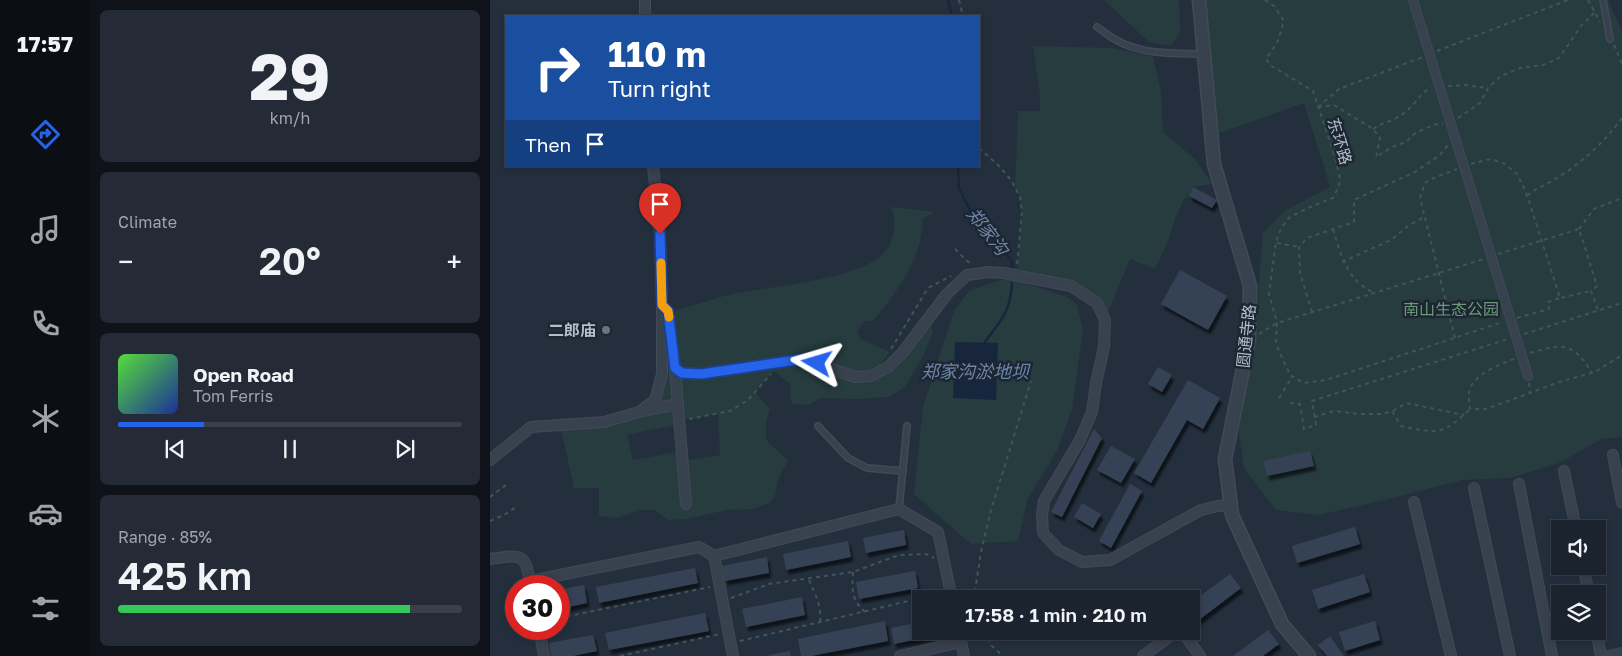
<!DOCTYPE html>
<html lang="en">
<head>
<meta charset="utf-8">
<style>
	body { margin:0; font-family:"Golos Text","Noto Sans SC",sans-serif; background:#242b36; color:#f1f3f6; height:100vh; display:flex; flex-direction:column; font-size:19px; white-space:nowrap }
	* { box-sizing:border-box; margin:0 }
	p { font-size:16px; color:#a0a4aa }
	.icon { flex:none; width:28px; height:28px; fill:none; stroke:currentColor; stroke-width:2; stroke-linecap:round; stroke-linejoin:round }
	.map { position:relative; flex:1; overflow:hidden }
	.side { display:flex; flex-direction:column; gap:10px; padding:10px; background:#0f1319; width:400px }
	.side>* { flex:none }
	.banner { position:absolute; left:15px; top:15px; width:475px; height:152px; border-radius:0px; box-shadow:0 2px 8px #0003,0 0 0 1px #39404a; background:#1a4fa0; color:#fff; overflow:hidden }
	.tools { position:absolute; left:1061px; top:520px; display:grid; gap:10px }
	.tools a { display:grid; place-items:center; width:55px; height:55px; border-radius:0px; background:#1b232e; box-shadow:0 2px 8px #0003,0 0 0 1px #39404a; font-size:25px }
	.speed { position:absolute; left:15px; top:575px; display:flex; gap:10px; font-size:25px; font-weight:700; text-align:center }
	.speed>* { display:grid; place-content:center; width:65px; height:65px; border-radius:50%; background:#1b232e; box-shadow:0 2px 8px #0003,0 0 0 1px #39404a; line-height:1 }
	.speed .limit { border:8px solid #d22; background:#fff; color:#111 }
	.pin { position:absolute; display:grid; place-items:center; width:42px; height:42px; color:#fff; margin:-51px -21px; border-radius:50% 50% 50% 0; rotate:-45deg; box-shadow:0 0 5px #0007 }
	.pin .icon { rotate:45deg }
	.me { position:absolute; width:55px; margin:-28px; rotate:277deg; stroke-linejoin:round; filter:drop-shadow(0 0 4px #0008) }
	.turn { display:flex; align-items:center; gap:18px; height:105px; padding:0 20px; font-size:22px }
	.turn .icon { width:65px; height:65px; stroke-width:2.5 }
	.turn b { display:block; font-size:35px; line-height:42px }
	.then { display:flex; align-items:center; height:48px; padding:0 20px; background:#0003; gap:10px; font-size:19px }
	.big { font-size:38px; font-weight:600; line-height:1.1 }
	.side .tile { flex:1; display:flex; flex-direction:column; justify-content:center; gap:8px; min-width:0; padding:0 18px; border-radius:8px; background:#242b36 }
	.side .dial { align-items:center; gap:0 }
	.dial b { font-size:65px; line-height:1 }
	.song { display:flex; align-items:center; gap:15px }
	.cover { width:60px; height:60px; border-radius:8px; background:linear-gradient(135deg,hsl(110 70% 55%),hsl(230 70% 35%)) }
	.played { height:5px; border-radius:2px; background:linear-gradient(90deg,#2563eb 25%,#39404a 25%) }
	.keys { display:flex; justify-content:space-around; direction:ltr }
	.heat { display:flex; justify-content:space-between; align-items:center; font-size:28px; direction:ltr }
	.charge { height:8px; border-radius:4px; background:linear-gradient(90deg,#34c759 85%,#39404a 0) }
	.trip { position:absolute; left:422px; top:590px; width:288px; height:50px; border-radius:0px; background:#1b232e; box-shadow:0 2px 8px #0003,0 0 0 1px #39404a; font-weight:600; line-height:50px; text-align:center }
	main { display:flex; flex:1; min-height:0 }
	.dock { display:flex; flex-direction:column; width:90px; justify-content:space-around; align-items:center; background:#0b0e12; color:#a0a4aa }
	.dock .icon { width:35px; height:35px }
	.dock .active { color:#2563eb }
	.dock b { font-size:22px; color:#f1f3f6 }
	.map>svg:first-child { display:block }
	.green { fill:#263c3f; fill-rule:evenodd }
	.water { fill:#17263c }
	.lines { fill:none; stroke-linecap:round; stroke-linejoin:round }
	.stream { stroke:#17263c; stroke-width:2.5 }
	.building { fill:#364354; filter:url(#shadow) }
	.service-casing { stroke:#414a57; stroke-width:8 }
	.pedestrian-casing { stroke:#414a57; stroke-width:10 }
	.minor-casing { stroke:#414a57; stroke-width:12 }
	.tertiary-casing { stroke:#414a57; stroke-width:15 }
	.path { stroke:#3f5557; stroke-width:2; stroke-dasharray:4 4; stroke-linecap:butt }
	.service { stroke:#38414e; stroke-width:5 }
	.pedestrian { stroke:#38414e; stroke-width:8 }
	.minor { stroke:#38414e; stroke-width:10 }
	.tertiary { stroke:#38414e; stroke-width:12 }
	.route-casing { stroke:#184099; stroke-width:12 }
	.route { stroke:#2563eb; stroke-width:9 }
	.slow { stroke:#f59e0b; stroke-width:9 }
	.worship-dot { fill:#6b7280; stroke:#1d2633; stroke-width:2 }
	.labels { text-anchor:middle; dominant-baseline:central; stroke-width:5; stroke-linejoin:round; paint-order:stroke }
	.street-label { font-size:16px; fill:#b4bcc9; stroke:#1d2633 }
	.park-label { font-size:16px; fill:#6b9a76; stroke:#1d2633 }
	.poi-label { font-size:16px; font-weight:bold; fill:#b4bcc9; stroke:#1d2633; text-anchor:end }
	.water-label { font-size:18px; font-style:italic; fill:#6d86a8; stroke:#1d2633 }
</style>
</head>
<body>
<main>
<nav class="dock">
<b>17:57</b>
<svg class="icon active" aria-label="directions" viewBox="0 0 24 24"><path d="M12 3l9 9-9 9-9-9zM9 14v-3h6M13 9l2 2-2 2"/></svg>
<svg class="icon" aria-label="music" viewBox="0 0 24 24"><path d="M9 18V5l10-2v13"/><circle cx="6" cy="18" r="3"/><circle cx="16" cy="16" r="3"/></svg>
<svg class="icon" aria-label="phone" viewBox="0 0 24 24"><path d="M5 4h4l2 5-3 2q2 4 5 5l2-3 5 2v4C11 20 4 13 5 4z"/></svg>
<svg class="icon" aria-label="climate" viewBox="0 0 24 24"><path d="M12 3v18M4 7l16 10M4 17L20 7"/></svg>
<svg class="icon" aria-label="car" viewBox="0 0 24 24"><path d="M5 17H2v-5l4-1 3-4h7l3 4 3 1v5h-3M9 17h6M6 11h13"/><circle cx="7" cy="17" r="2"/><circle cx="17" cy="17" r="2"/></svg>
<svg class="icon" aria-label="filters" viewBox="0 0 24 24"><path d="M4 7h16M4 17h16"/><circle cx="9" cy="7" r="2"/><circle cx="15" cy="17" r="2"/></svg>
</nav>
<section class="side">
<div class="tile dial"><b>29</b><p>km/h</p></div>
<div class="tile"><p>Climate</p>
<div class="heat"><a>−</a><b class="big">20°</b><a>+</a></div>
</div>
<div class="tile">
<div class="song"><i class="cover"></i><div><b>Open Road</b><p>Tom Ferris</p></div></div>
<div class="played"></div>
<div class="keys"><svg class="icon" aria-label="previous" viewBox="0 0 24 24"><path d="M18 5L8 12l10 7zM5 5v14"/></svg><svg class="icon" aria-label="pause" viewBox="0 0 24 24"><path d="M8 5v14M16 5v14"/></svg><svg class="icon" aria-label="next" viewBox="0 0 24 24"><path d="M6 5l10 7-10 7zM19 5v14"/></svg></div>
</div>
<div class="tile"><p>Range · 85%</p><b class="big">425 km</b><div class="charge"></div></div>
</section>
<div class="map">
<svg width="1132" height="656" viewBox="0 0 1132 656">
	<defs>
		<filter id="shadow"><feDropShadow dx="2.5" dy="4.5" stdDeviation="1" flood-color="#0009"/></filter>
	</defs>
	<rect width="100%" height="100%" fill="#242f3e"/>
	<!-- green -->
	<g class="green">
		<path d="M614 0H689L690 33 681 46 659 42Z"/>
		<path d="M716 0H1118L1132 31V437L1112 439 1069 463 1021 478 972 480 895 500 828 515 786 510 754 468 747 421 767 304 773 233 796 210 840 187 814 103 727 134Z"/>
		<path d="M543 46 623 48 663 57 671 92 673 132 705 159 722 184 703 187 699 196 694 199 685 219 676 246 665 269 640 259 615 320 607 303 581 286 527 275 532 212 530 197 525 188 528 111H550V95Z"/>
		<path d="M401 207 444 212 433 219C432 259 407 292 383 321H375L367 331 371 339 400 352 389 366 379 372H365L350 366 319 360 365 377 398 367 439 319 443 333 432 358 415 387 399 397 367 399 330 398 319 405 302 404 300 395 301 385 284 371 265 392 280 409 276 423V440L298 461 288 479 285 495 280 503 262 509 237 510 196 519 178 520 165 510H152L126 518 109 516V488H84L70 425 114 422 164 400 178 311C202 308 224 297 248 293 285 286 358 280 388 258 404 247 408 225 401 207ZM228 414 230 455 193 461 192 451 143 460 137 435 190 424V420Z"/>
		<path d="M519 277 577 297 587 305 593 331 582 409 567 451 538 498 528 541 481 544 424 494 433 407 464 311 479 291Z"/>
	</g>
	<!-- water -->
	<path class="water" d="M465 342 508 343 506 400 463 398Z"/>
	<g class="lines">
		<!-- stream -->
		<g class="stream">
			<path d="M458 0 462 16"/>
			<path d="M468 166 469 188 484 218 522 261V266"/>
			<path d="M494 343C510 322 521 311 522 283"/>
		</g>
	</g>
	<!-- building -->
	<g class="building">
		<path d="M703 187 727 200 722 208 699 196Z"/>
		<path d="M690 270 737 296 718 330 671 304Z"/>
		<path d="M668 367 682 375 672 392 658 384Z"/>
		<path d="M698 380 730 398 713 429 697 420 661 483 644 473Z"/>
		<path d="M604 429 612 438 572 517 561 512Z"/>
		<path d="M621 446 645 459 631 483 607 470Z"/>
		<path d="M820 451 824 466 777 476 773 461Z"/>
		<path d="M640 484 652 491 621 548 609 541Z"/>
		<path d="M592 503 611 514 603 528 584 517Z"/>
		<path d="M865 527 870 544 807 563 802 546Z"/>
		<path d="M414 530 416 545 376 553 373 538Z"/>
		<path d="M358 541 361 557 296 570 293 554Z"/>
		<path d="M277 557 279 573 235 581 232 566Z"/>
		<path d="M205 568 208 583 109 603 106 587Z"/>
		<path d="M425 571 428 588 369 599 366 582Z"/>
		<path d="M740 574 751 588 701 626V603Z"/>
		<path d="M874 574 880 592 828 609 822 590Z"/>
		<path d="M94 585 97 603 69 609V590Z"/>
		<path d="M312 597 315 615 256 627 252 609Z"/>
		<path d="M215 613 219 631 119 650 115 633Z"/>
		<path d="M395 621 398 641 321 656H311L308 639Z"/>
		<path d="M885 621 890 640 855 651 849 632Z"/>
		<path d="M431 622V631H447L448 635 404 644 401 628Z"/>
		<path d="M778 630 789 644 773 656H743Z"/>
		<path d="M103 635 107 651 83 656H61L59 643Z"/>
		<path d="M840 636 854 656H837L828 645Z"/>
		<path d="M300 651 301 656H279V655Z"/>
	</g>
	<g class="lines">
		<!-- service casing -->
		<g class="service-casing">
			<g id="service">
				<path d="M1113 0 1120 39"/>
				<path d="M607 27C613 31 619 36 626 40 652 55 684 53 713 54"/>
				<path d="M328 426 358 458 377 468 413 471"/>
				<path d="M409 509 417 426"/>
			</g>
		</g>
		<!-- pedestrian casing -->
		<g class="pedestrian-casing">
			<path id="pedestrian" d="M923 0 1038 376"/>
		</g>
		<!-- minor casing -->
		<g class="minor-casing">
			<g id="minor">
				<path d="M155 0V16"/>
				<path d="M172 305 178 311 185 368 192 373 211 374 313 359 365 377 381 376 398 367 413 352 457 294 477 275 499 272 514 273 581 286 607 303 615 320 614 347 606 383 602 412 590 440 554 501 552 515 553 533 569 550 592 562 620 560 711 510 728 506 741 505"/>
				<path d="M185 368 196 504"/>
				<path d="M152 411 188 404"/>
				<path d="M1123 455 1132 503"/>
				<path d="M0 460 41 427 114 422 149 412 165 400 172 374V305L170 234 163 166"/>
				<path d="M1074 471 1086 529"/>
				<path d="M1029 484 1062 656"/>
				<path d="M984 488 1020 656"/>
				<path d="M924 502 961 656"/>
				<path d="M0 559C33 554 35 553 41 586"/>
				<path d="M1093 566 1099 594"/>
				<path d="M40 581 209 547 224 556"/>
				<path d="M49 629 54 656"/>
				<path d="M469 631 474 656"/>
				<path d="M692 631 710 656"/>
				<path d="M1106 631 1111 656"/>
				<path d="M243 656 224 556 409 509 448 532 462 599"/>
				<path d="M410 656 471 642"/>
				<path d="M653 656 687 631"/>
				<path d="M1119 656 1132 653"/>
			</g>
		</g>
		<!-- tertiary casing -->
		<g class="tertiary-casing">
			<path id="tertiary" d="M709 0 724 164 760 286 759 339 735 459 742 515 792 624 819 656"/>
		</g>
		<!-- path -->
		<g class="path">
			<path d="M469 0 473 16"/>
			<path d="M775 0 784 6 794 21 788 41 776 59 780 65 823 91 844 154 850 178 849 186 843 198 818 208 800 217 791 228 786 242 779 294 787 323 786 344 800 375 814 383 836 380 1013 322"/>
			<path d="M1098 0 1110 22"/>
			<path d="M1124 45 1132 64"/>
			<path d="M947 51 1078 0"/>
			<path d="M958 86 973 85 998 88"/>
			<path d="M828 107 844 105 883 129 890 138 886 157 902 147 916 142 924 134 936 128 947 124H953"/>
			<path d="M828 107 849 89 933 57"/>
			<path d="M968 118 990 103 998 88 1011 76 1030 68 1053 65 1069 58 1091 26 1104 13"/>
			<path d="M883 129C891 123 900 122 908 117 922 110 928 95 941 87"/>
			<path d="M489 148 509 166 521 180 530 197 532 212 527 266"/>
			<path d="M981 164 1001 159 1015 164 1027 174 1034 188 1040 204 1070 298 1101 291"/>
			<path d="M1037 196C1047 187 1059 184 1070 176 1094 161 1115 141 1132 118"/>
			<path d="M843 229C851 256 857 280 884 293"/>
			<path d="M1089 229 1104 209 1132 198"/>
			<path d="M787 243 809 247"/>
			<path d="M465 249 477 261 483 264"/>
			<path d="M1008 254 1089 229 1107 286 1101 291 1108 310"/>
			<path d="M852 262 901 240 918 226 934 217"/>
			<path d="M822 312 810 273 809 247 817 238 864 222V200L925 172 950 155 958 145"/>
			<path d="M1027 318 1059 309 1058 302 1070 298"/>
			<path d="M769 334 787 323 994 259"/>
			<path d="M1034 334 1132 303"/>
			<path d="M965 338 930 198 935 183 941 179 967 169"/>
			<path d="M401 349 438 288 461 276"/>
			<path d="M1040 353C1073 343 1083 342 1102 373"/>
			<path d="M1024 359C1010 364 980 376 979 393 978 398 980 404 980 409H996L1040 393"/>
			<path d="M1039 383 1040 393 1069 382 1105 372 1132 355"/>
			<path d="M789 398 803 376"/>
			<path d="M800 403 810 404 814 429 826 425 822 401 1018 339"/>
			<path d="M903 411 916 403 974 415"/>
			<path d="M824 417 844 411 870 414H892L902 411 911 426C948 434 953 435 980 409"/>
			<path d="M199 419 240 411 258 400 281 374"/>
			<path d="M0 497 16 485"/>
			<path d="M0 521 14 515 26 507"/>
			<path d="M363 572C362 590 361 599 375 612"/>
			<path d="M319 580C325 594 332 606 330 622"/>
			<path d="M241 598 279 584 363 572 409 555 436 554 444 558"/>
			<path d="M482 599 485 591 491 552 501 510 541 381"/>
			<path d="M69 618 220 587"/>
			<path d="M494 631 502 646 513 656"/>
			<path d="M250 641 452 593"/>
			<path d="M130 656 230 634"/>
		</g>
		<!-- service -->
		<use href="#service" class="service"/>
		<!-- pedestrian -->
		<use href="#pedestrian" class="pedestrian"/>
		<!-- minor -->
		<use href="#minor" class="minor"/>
		<!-- tertiary -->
		<use href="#tertiary" class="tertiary"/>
	</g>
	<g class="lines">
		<!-- route casing -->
		<g class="route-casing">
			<path id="route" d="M170 234 172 305 178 311 185 368 192 373 211 374 313 359 327 363"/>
		</g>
		<!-- route -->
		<use href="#route" class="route"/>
		<!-- slow -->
		<path class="slow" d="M171 263 172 305 178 311 179 317"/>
	</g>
	<!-- markers -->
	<circle class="worship-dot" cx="116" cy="330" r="5"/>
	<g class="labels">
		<!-- street labels -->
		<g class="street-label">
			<text transform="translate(850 141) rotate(73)">东环路</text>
			<text transform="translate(756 336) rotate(-84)">圆通寺路</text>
		</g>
		<!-- park labels -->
		<g class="park-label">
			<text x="961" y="309">南山生态公园</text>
		</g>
		<!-- poi labels -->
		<g class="poi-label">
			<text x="106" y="330">二郎庙</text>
		</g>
		<!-- water labels -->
		<g class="water-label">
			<text transform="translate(498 231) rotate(52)">郑家沟</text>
			<text x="485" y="371">郑家沟淤地坝</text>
		</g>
	</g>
</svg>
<div class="tools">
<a><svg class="icon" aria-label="sound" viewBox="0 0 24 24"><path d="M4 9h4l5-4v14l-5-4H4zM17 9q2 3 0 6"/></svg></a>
<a><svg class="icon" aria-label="layers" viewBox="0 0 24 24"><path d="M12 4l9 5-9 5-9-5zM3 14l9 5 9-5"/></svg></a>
</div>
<div class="speed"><div class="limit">30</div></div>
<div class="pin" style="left:170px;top:234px;background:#d93025"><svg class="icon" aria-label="arrive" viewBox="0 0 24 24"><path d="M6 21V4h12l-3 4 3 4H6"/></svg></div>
<svg class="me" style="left:327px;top:363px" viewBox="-20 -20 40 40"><path d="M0-17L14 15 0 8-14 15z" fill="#2563eb" stroke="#fff" stroke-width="4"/></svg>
<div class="trip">17:58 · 1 min · 210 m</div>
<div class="banner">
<div class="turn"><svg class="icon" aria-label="right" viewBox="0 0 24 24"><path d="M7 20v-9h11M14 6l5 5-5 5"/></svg><div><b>110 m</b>Turn right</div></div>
<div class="then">Then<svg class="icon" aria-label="arrive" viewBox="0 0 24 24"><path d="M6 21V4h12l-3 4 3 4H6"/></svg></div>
</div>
</div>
</main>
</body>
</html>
